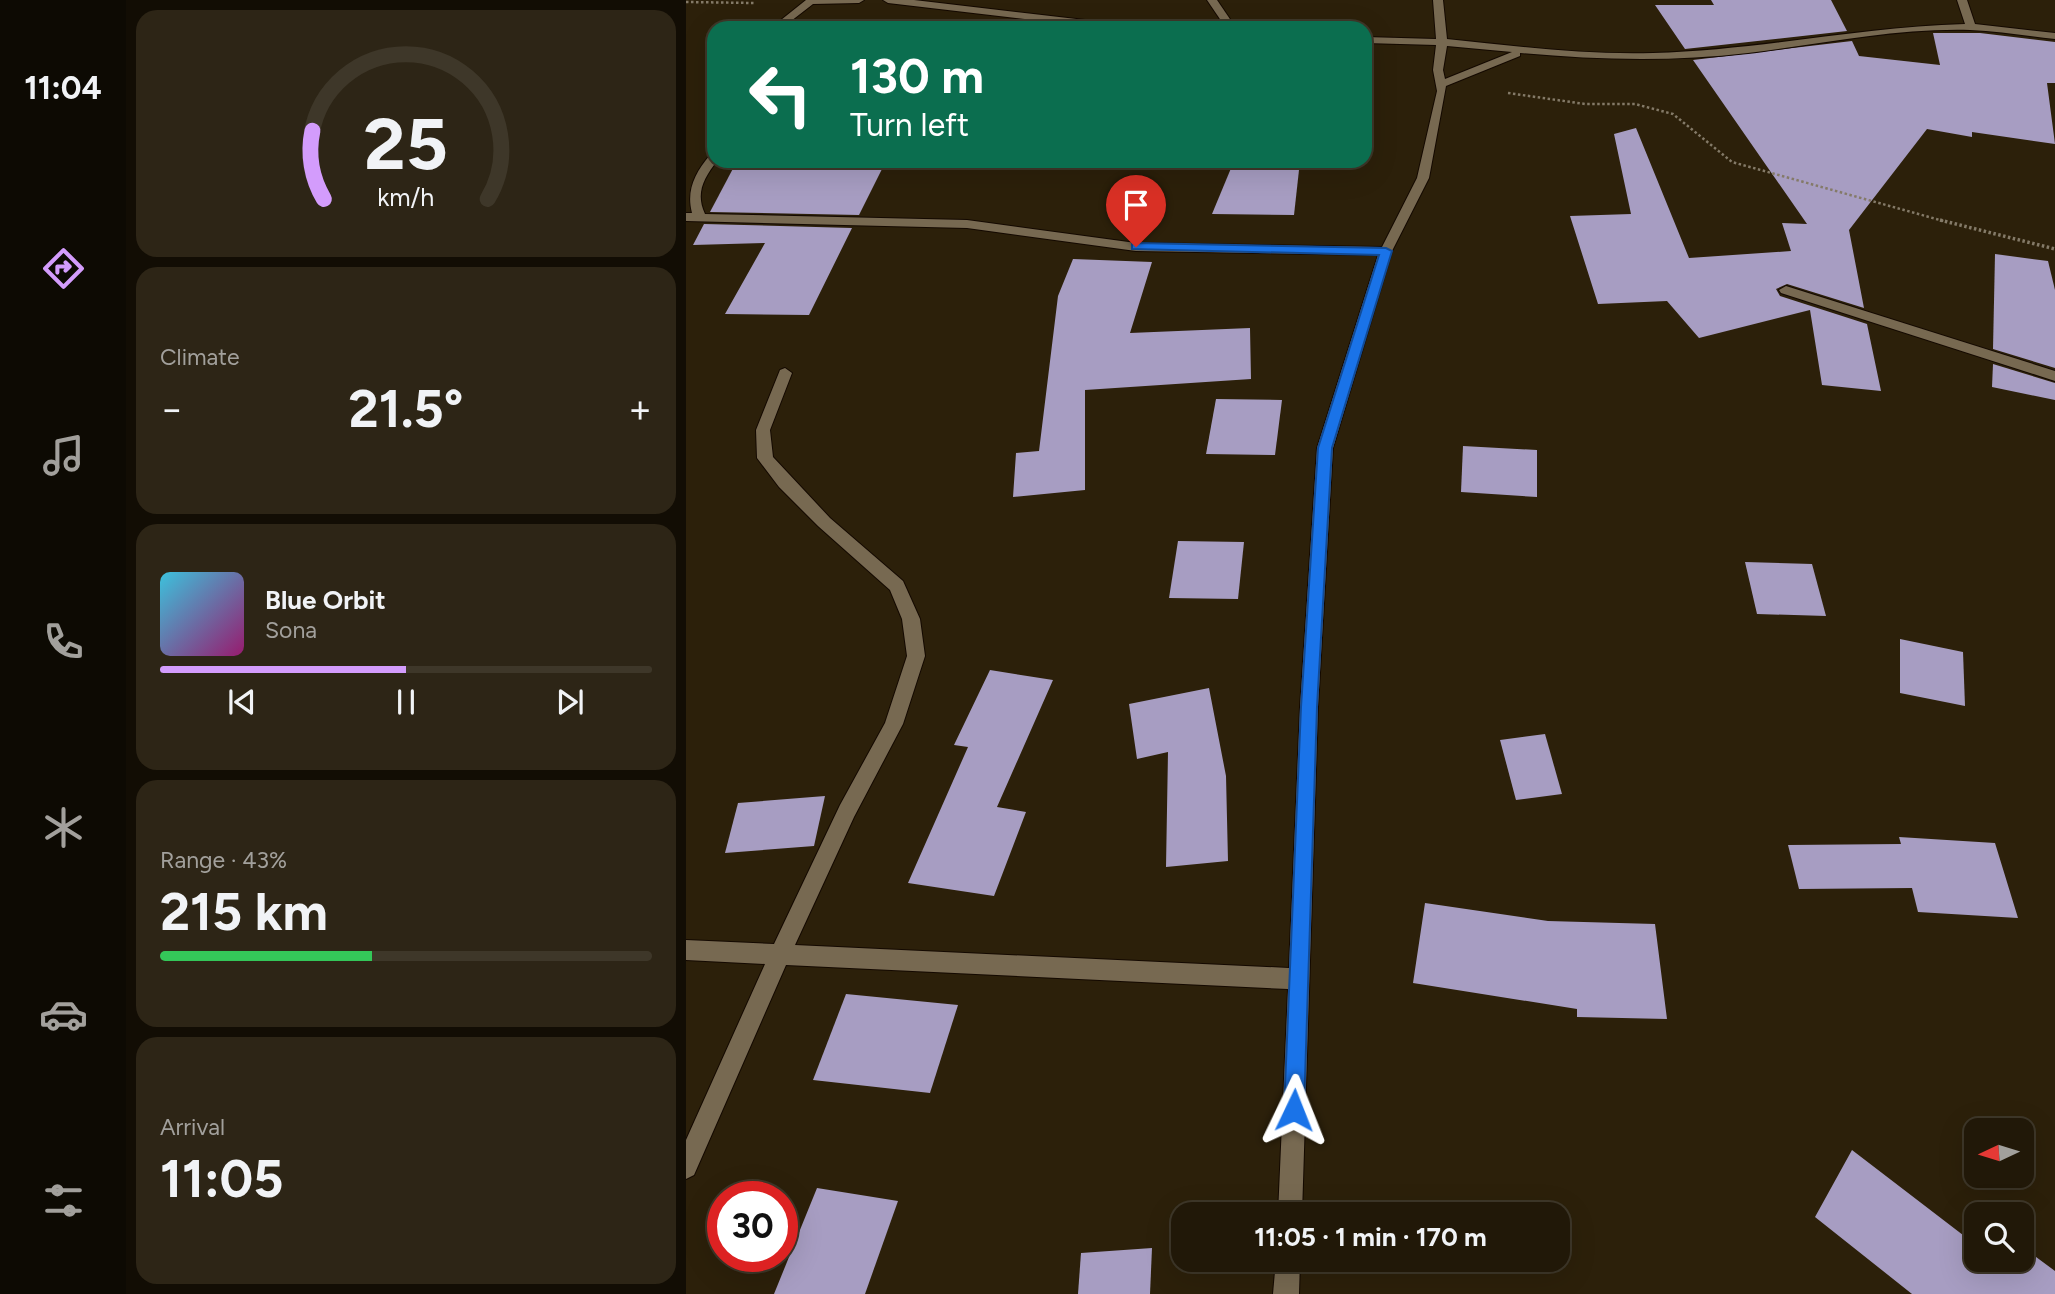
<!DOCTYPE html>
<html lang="en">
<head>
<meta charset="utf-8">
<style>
	body { margin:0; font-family:Figtree,sans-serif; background:#2d2516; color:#f1f3f6; height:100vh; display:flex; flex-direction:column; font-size:26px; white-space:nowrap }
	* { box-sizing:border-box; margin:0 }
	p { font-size:23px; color:#a2a09c }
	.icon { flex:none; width:38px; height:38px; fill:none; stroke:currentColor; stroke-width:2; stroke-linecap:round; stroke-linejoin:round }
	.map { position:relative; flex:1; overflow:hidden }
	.sheet { display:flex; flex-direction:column; gap:10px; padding:10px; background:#120d04; width:560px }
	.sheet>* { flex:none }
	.hud { position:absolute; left:21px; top:21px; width:665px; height:147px; border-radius:21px; box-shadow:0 7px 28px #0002,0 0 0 2px #3e3729; background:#0b6e4f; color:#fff; overflow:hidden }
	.needle { width:46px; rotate:266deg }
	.fabs { position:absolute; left:1278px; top:1118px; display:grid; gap:14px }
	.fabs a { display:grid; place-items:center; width:70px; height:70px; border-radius:14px; background:#211808; box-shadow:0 7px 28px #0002,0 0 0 2px #3e3729; font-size:35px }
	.speed { position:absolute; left:21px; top:1181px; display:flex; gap:14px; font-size:35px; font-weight:700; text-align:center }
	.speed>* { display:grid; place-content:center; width:91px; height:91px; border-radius:50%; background:#211808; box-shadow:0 7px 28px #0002,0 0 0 2px #3e3729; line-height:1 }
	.speed .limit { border:10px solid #d22; background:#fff; color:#111 }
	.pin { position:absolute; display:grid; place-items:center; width:60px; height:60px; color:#fff; margin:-72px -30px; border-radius:50% 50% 50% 0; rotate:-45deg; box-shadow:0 0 7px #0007 }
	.pin .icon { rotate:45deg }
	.me { position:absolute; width:77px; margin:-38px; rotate:2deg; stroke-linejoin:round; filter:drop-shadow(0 0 5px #0008) }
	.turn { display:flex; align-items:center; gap:24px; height:147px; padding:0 28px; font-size:32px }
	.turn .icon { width:91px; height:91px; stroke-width:2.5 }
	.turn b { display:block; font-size:49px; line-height:60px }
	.big { font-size:52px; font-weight:700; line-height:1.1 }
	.sheet .tile { flex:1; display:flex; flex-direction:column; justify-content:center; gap:10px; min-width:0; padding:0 24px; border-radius:21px; background:#2d2516 }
	.sheet .dial { align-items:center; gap:0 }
	.dial svg { height:182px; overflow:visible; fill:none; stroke:#3e3729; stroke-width:7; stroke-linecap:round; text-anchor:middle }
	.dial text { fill:#f1f3f6; stroke:none }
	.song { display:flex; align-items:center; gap:21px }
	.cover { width:84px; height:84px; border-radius:10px; background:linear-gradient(135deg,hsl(190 70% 55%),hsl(320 70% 35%)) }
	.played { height:7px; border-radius:4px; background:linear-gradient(90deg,#d39cfc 50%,#3e3729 50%) }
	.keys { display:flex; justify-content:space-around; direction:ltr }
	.heat { display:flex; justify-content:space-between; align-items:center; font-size:38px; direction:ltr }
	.charge { height:10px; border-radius:5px; background:linear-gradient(90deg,#34c759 43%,#3e3729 0) }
	.trip { position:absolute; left:485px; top:1202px; width:399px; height:70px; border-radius:21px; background:#211808; box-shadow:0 7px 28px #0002,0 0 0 2px #3e3729; font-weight:700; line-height:70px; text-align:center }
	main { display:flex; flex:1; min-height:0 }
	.tabs { display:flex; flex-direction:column; width:126px; justify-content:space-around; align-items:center; background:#0d0a03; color:#a2a09c }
	.tabs .icon { width:49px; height:49px }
	.tabs .current { color:#d39cfc }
	.tabs b { font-size:32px; color:#f1f3f6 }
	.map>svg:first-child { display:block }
	.building { fill:#a79dc2 }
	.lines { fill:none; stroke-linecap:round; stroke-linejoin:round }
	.minor-casing { stroke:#140900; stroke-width:2 }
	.path-far1 { stroke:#847a68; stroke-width:2.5; stroke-dasharray:2.5 2.5; stroke-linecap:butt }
	.path { stroke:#847a68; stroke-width:3.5; stroke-dasharray:2.5 2.5; stroke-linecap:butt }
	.minor { fill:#776951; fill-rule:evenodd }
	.route { fill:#1a73e8; stroke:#114b97; stroke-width:2 }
</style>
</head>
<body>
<main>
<nav class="tabs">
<b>11:04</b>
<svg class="icon current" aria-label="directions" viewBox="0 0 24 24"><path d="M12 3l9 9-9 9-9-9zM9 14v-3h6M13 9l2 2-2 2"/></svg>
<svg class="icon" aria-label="music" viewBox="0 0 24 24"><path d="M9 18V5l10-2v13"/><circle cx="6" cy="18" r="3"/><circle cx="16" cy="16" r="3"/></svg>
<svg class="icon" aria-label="phone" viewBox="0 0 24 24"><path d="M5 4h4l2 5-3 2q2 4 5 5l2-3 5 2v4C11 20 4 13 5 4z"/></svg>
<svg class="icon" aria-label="climate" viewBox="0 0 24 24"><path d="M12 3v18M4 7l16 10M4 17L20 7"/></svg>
<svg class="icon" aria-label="car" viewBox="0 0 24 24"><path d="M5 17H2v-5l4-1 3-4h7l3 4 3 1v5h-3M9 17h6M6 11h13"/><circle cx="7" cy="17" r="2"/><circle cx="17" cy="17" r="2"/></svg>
<svg class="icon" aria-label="filters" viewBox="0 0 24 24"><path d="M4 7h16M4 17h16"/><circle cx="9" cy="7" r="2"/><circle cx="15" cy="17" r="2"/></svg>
</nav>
<section class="sheet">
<div class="tile dial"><svg viewBox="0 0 100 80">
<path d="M14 69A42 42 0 1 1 86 69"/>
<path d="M14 69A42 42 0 0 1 9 39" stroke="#d39cfc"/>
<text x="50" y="56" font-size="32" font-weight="700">25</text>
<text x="50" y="72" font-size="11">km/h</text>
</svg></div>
<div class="tile"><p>Climate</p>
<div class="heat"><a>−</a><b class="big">21.5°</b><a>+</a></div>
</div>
<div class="tile">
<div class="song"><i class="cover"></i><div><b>Blue Orbit</b><p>Sona</p></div></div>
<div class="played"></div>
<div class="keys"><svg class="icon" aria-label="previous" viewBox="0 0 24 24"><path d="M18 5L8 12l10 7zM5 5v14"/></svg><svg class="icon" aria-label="pause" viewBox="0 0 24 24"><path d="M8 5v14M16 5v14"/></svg><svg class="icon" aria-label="next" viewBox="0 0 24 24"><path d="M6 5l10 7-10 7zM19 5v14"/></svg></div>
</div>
<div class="tile"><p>Range · 43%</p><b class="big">215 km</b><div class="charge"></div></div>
<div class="tile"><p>Arrival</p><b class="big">11:05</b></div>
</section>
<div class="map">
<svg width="1369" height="1294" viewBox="0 0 1369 1294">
	<rect width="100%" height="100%" fill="#2c200a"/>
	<!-- building -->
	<g class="building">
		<path d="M1025 0H1145L1161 31 999 49 969 5H1028Z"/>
		<path d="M1247 33H1294L1369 42V83H1361L1369 144 1286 132V137L1241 129 1163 230 1178 308 1101 284 1090 289 1094 296 1181 324 1195 391 1136 385 1124 310 1013 338 981 301 912 304 884 216 945 214 928 134 950 128 1003 258 1105 251 1096 223 1121 224 1007 60 1166 41 1173 56 1254 65Z"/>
		<path d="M51 161H200L173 215 24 212Z"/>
		<path d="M548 161H614L608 215 526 214Z"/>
		<path d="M18 224 166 228 123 315 39 314 79 243 7 245Z"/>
		<path d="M1309 254 1362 261 1369 290V368L1307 349Z"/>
		<path d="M387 259 466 262 444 333 564 328 565 379 399 390V490L327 497 330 453 353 451 372 296Z"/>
		<path d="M1307 364 1369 383V400L1306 387Z"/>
		<path d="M530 399 596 400 589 455 520 454Z"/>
		<path d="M777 446 851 450V497L775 492Z"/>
		<path d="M492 541 558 542 552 599 483 598Z"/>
		<path d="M1059 562 1126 564 1140 616 1071 614Z"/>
		<path d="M1214 639 1277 652 1279 706 1214 693Z"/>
		<path d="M304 670 367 680 311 807 340 812 308 896 222 883 282 747 268 745Z"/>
		<path d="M523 688 540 776 542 861 480 867 482 752 451 759 443 704Z"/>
		<path d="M859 734 876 794 830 800 814 740Z"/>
		<path d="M139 796 128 846 39 853 52 803Z"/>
		<path d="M1213 837 1309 843 1332 918 1232 912 1226 888 1113 889 1102 845 1215 844Z"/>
		<path d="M739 903 862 921 969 924 981 1019 891 1017V1009L727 983Z"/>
		<path d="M160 994 272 1005 244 1093 127 1080Z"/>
		<path d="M1166 1150 1290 1245V1260H1335V1246L1369 1271V1294H1226L1129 1217Z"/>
		<path d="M131 1188 212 1201 179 1294H88Z"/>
		<path d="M466 1248 464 1294H392L395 1253Z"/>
	</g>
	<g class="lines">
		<!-- minor casing -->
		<g class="minor-casing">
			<g id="minor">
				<path d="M120 0H178L173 3 127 4 96 28H85Z"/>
				<path d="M197 0H228L442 25 447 28H416L202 3Z"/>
				<path d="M521 0H531L550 28H540Z"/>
				<path d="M747 0H757L761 39C830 46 898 55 967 53 1072 50 1175 27 1279 24L1271 0H1281L1289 24 1369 33V39C1341 36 1312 31 1284 30 1210 28 1136 44 1062 53 987 62 910 60 834 53V56L760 86 743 178 706 251 647 448 632 707 616 1214H592L602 989 100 965 8 1175 0 1179V1140L79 964 0 960V940L88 944 154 805 199 723 221 656 216 619 204 590 132 526 93 487 71 458 70 430 94 370 99 368 106 373 84 430 87 457 144 518 217 581 234 619 239 656 217 724 168 817 109 945 603 968 614 707 631 448 692 255 450 251 281 228 0 221V213H6C0 190 9 173 24 155L28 153V161H31C18 178 9 193 19 214L281 220 450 243 696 247 731 178 751 91 747 70 750 45 679 43V37L750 39ZM761 46 826 52 759 79 757 70Z"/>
				<path d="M1100 286 1369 371V381L1095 293 1093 290Z"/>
				<path d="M590 1260H614L613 1294H587Z"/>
			</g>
		</g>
		<!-- path-far1 -->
		<g class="path-far1">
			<path d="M0 2 68 3"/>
			<path d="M822 93 899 104H949L987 114 1046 162 1261 222"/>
		</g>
		<!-- path -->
		<path class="path" d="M1254 220 1369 249"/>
		<!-- minor -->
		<use href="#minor" class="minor"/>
	</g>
	<!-- route -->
	<path class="route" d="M450 243 700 248 706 251 646 448 631 707 618 1110 615 1117 608 1120 601 1117 598 1110 615 707 632 448 693 255 446 249V244Z"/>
</svg>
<div class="fabs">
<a><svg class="needle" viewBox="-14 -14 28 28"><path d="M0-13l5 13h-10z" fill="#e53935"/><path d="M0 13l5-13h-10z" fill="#a2a09c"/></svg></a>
<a><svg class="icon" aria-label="search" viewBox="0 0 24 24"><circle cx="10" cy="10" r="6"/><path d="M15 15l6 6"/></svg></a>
</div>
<div class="speed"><div class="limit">30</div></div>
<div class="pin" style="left:450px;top:247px;background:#d93025"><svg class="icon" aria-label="arrive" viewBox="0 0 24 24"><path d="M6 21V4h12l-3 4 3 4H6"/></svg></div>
<svg class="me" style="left:608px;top:1110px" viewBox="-20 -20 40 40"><path d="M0-17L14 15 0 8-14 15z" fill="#1a73e8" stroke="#fff" stroke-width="4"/></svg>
<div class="trip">11:05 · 1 min · 170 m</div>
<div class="hud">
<div class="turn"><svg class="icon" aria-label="left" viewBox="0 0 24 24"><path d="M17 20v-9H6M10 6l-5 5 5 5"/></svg><div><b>130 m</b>Turn left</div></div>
</div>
</div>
</main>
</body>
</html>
